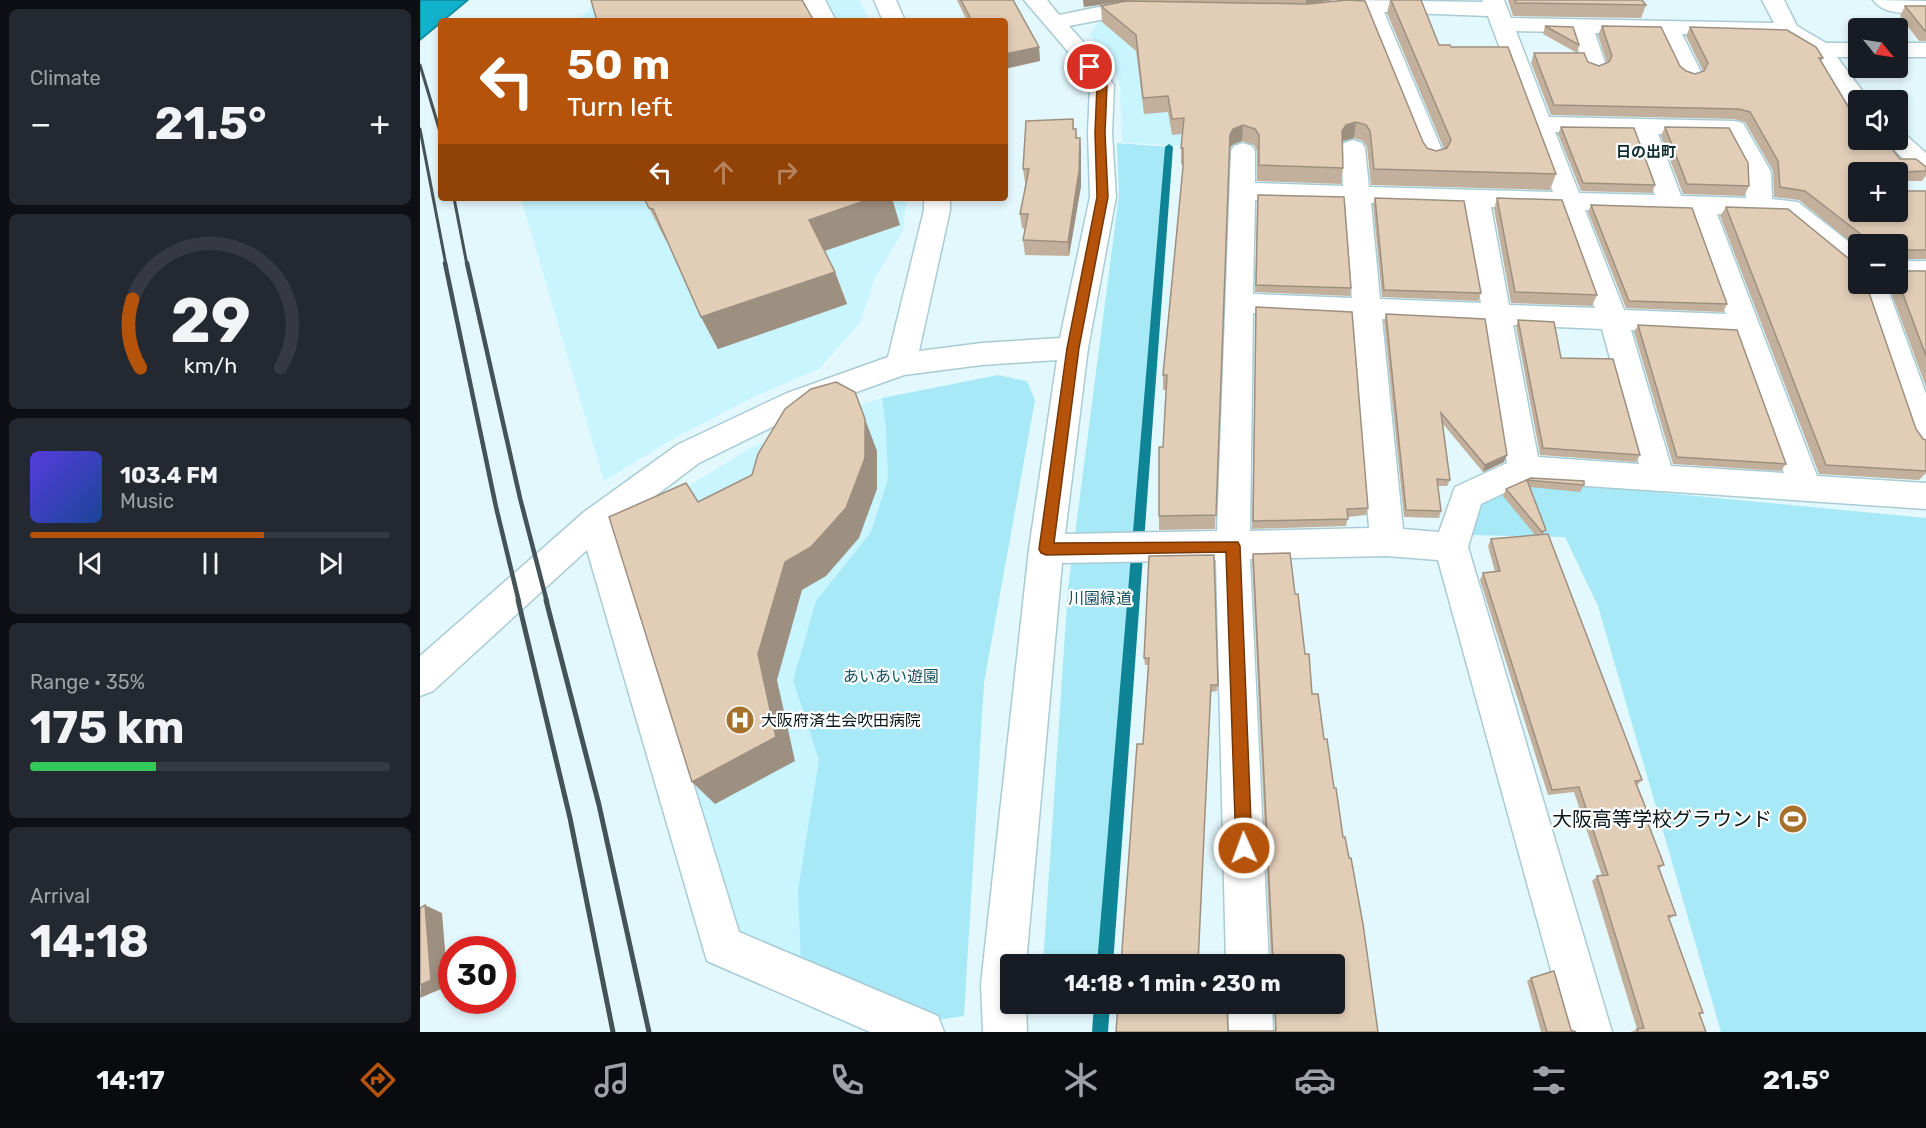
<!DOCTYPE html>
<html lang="en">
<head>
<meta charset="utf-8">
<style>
	body { margin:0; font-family:Rubik,"Noto Sans JP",sans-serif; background:#242831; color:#f1f3f6; height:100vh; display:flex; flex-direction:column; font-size:22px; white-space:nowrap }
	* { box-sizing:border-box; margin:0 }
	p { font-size:20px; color:#9ea1a6 }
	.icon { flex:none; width:33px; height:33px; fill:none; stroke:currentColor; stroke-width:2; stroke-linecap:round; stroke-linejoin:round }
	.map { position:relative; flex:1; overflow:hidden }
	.drawer { display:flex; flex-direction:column; gap:9px; padding:9px; background:#0d0f14; width:420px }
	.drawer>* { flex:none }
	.top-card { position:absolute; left:18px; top:18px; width:570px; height:183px; border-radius:6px; box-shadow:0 3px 9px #0003; background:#b45309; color:#fff; overflow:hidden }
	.needle { width:39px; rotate:120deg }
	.fabs { position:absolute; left:1428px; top:18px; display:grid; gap:12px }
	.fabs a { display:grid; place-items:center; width:60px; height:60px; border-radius:6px; background:#171b24; box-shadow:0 3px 9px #0003; font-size:30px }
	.speed { position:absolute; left:18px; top:936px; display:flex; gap:12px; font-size:30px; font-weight:700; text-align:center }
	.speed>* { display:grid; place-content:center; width:78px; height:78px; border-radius:50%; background:#171b24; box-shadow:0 3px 9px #0003; line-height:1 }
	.speed .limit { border:9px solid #d22; background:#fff; color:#111 }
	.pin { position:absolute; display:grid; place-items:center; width:51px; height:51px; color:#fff; margin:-26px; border:3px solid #fff; border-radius:50%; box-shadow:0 2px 6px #0007 }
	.me { position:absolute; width:66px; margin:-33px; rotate:358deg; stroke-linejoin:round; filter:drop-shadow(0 0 4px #0008) }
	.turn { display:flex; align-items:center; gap:21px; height:126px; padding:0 30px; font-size:27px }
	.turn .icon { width:78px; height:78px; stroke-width:2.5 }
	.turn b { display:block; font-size:42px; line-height:51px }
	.lanes { display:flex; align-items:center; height:57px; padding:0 30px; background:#0003; justify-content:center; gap:30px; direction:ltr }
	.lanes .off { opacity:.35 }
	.big { font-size:45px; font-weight:700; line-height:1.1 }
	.drawer .widget { flex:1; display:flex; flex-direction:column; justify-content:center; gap:9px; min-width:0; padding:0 21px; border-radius:9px; background:#242831 }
	.drawer .dial { align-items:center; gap:0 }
	.dial svg { height:156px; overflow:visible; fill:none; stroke:#363941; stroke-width:7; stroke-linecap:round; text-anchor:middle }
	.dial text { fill:#f1f3f6; stroke:none }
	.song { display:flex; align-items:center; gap:18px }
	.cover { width:72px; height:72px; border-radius:9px; background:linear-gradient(135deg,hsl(250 70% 55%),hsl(220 70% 35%)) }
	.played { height:6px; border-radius:3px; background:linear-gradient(90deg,#b45309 65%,#363941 65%) }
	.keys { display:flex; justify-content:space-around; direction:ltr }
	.heat { display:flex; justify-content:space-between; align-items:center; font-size:33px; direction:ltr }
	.charge { height:9px; border-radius:4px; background:linear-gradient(90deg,#34c759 35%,#363941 0) }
	.trip { position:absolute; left:580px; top:954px; width:345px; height:60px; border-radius:6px; background:#171b24; box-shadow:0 3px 9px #0003; font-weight:700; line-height:60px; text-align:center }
	.tabs { display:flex; height:96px; justify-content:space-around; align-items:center; background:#090b0e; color:#9ea1a6 }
	.tabs .icon { width:42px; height:42px }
	.tabs .active { color:#b45309 }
	.tabs b { font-size:27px; color:#f1f3f6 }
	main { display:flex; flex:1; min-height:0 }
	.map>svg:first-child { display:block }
	.built { fill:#c8f5ff }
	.green { fill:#a7e9f7 }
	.water { fill:#10b3cb; stroke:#0e8496; stroke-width:1.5 }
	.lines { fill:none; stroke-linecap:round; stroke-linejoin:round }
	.stream { fill:#0e8496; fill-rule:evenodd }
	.minor-casing { stroke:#a9cbd3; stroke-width:3 }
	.minor { fill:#fff; fill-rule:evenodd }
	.rail-far2 { stroke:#445356; stroke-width:3 }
	.rail-far1 { stroke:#445356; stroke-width:4.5 }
	.rail { stroke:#445356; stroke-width:5 }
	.wall { fill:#c2b09d }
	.shaded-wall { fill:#9e9080 }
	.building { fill:#e2cdb7; stroke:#9e9080; stroke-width:1.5; fill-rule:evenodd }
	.route { fill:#b45309; stroke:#753606; stroke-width:1.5 }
	.labels { text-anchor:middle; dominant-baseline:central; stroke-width:4.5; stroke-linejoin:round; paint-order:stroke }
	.far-neighbourhood-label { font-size:15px; font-weight:bold; fill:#0f2e34; stroke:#fff }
	.park-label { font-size:16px; fill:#18525c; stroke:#fff }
	.poi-label { font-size:16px; fill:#0a1719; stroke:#fff; text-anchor:start }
	.near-poi-label { font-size:20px; fill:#0a1719; stroke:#fff; text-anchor:end }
</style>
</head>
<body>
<main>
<section class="drawer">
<div class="widget"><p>Climate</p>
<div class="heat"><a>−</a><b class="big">21.5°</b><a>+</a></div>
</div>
<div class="widget dial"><svg viewBox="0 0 100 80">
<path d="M14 69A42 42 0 1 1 86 69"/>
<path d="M14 69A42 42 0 0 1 10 34" stroke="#b45309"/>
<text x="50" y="56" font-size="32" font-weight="700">29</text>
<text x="50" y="72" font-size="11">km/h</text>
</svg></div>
<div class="widget">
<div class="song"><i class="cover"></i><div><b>103.4 FM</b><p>Music</p></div></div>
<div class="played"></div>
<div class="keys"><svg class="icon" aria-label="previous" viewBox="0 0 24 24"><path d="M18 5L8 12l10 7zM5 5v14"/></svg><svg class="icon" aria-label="pause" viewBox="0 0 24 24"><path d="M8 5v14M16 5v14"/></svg><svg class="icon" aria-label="next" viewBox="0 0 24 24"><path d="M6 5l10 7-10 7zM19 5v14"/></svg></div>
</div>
<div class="widget"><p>Range · 35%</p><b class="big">175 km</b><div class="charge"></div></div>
<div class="widget"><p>Arrival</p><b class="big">14:18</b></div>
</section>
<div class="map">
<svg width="1506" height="1032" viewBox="0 0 1506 1032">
	<rect width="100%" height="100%" fill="#e3f8fd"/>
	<!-- built -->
	<g class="built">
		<path d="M177 0H440L449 21H158Z"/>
		<path d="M712 15 961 144 755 146 702 142 700 86 695 71 670 34 679 21Z"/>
		<path d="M101 198H485L486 204 483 231 455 278 440 323 399 369 338 395 258 436 184 481Z"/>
		<path d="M462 398 466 428 469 479 451 532 396 601 373 680 400 760 378 890 381 965 317 931 203 545 272 484 330 448 392 421Z"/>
	</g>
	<!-- green -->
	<g class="green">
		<path d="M697 143 749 147 685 964H623L648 588 699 195Z"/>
		<path d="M578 375 607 381 615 400 564 683 544 1016 510 1021 381 965 378 890 399 760 373 680 396 601 451 532 468 479 466 428 462 398Z"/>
		<path d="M1109 480 1506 518V1032H1301L1178 606 1145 537 1051 535 1062 502Z"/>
	</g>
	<!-- water -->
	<path class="water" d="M0 0H48L0 40Z"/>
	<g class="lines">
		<!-- stream -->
		<g class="stream">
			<path d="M749 144 753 147 693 964H677L745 147Z"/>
			<path d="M674 1004H690L688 1032H672Z"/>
		</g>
		<!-- minor casing -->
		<g class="minor-casing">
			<g id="minor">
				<path d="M383 0H405L416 21H394Z"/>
				<path d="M454 0H476L485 21H463Z"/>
				<path d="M604 0H627L639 15C670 9 703 0 734 5L737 10 734 15H706L649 26 666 45 694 85 692 133 696 197 668 348 645 534 797 531 811 151 814 146 823 143 832 146 835 151V183L923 186 921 148 924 143 933 140 942 143 945 148 949 187 1133 192 1068 16 964 12 1025 157 1022 162 1013 165 1004 162 1001 157 944 15 941 13 903 16 895 15 892 10 895 5 931 0 1063 2 1062 0H1084L1091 18 1354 23 1342 0H1364L1377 26 1406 43H1438V57H1417L1449 100H1438V109L1430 107 1393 55 1363 37 1262 34 1282 74 1278 79 1270 81 1262 79 1258 74 1239 34 1175 33 1186 66 1183 71 1175 73 1167 71 1164 66 1152 32 1096 31 1129 117 1314 121 1323 123 1351 172 1352 199 1378 202 1438 249V272L1428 270 1363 216 1297 214 1397 476 1506 483V509L1107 482 1061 504 1048 547 1192 1032H1148L1018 560 967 556 830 559 849 964H806L796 560 642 563 606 964H591V1004H606L607 1032H563L561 984 609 549 637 360 562 365 484 375 389 409 279 463 194 527 319 932 518 1016 524 1032H450L287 961 167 550 13 691 0 696V656L164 512 257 445 367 393 468 357 504 210V198H530V210L499 351 562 343 640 338 670 197 668 133 670 85 650 54ZM1135 132 1213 133 1235 195 1159 193ZM1238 134 1306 135 1325 172 1326 198 1261 196ZM835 200 925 202 932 298 833 294ZM951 203 1044 206 1061 303 960 299ZM1071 207 1139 209 1175 308 1089 305ZM1165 210 1270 213 1306 314 1204 310ZM833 313 933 318 949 528 830 531ZM962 319 1064 324 1087 463 1035 487 1019 532 983 529ZM1093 325 1182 329 1219 464 1118 457ZM1211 330 1314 335 1364 473 1251 466Z"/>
				<path d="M1453 0 1506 1V13C1489 13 1465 16 1453 0Z"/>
				<rect x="1478" y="43" width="28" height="14"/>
				<path d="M1478 133 1486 135 1506 153V175L1497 173 1465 140H1478Z"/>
				<rect x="1478" y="261" width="28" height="18"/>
				<path d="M1438 284H1466L1506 394V449L1495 446 1490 437Z"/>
				<path d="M808 1004H852L853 1032H809Z"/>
			</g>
		</g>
		<!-- minor -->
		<use href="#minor" class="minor"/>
		<!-- rail-far2 -->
		<g class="rail-far2">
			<path d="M0 65 21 135"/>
			<path d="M0 129 26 265"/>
			<path d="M34 198 47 265"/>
		</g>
		<!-- rail-far1 -->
		<g class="rail-far1">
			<path d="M25 263 76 507 99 602"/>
			<path d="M47 263 100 498 127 602"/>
		</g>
		<!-- rail -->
		<g class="rail">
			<path d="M98 600 150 818 193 1032"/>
			<path d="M126 600 179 805 229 1032"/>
		</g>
	</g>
	<!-- wall -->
	<g class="wall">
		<path d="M537 0H593L619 47 620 61 585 21H547Z"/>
		<path d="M663 0H914L886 4 706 1 664 7Z"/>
		<path d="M970 0H1001L1019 45 1031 47 1136 174 1130 190 951 185 947 147 943 141 934 138 923 141 922 143 923 168 921 184 837 181V151L834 145 822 141 812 145 809 150 795 529 739 530V447H743L746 390H743V375L763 165 761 164V148L762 134 752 135 748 112 724 114 716 51 682 22 681 6 1003 142 1007 148 1016 151 1024 149 967 13Z"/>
		<path d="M1088 0H1222L1226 5 1221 18 1093 16Z"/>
		<path d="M1485 6H1506V41H1499L1480 16Z"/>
		<path d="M1125 26 1159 45 1157 53 1123 34Z"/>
		<path d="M1182 26 1260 66 1266 71 1275 74 1283 71 1266 36 1270 27 1403 58 1401 61 1438 123 1480 159 1506 167V175L1502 181H1483V191H1506V259H1484V271H1506V387L1468 284H1478V244H1438V248L1379 200 1354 197 1353 171 1325 122 1314 119 1131 115 1111 63 1114 53 1168 62 1179 66 1187 63 1178 35Z"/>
		<path d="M653 119 654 129H656L657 138H660L661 152V186L649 256 605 255 603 240 605 229 602 228 600 214 606 183H605L603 169Z"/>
		<path d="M1141 127 1235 185 1232 193 1161 191 1138 134Z"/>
		<path d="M1245 127 1329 186 1324 196 1263 194 1241 136Z"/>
		<path d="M955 198 1061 293 1058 301 962 297 953 205Z"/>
		<path d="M1077 198 1177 295 1172 306 1091 303 1074 209Z"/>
		<path d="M837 202 931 288 930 296 835 292Z"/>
		<path d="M1171 205 1307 304 1303 312 1206 308 1168 212Z"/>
		<path d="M1306 207 1434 263 1496 429 1503 439 1506 440V473L1499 480 1399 474 1300 216Z"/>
		<path d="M229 208 480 225 405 251 415 272 427 304 298 349 281 317 247 241H246Z"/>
		<path d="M836 307 948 508 946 515 928 517 926 526 832 529Z"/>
		<path d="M966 314 1084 462 1063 472 1023 424 1030 480 1027 486H1018L1021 511 1019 518 984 517 964 321Z"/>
		<path d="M1098 320 1141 358 1220 455 1216 462 1120 455 1096 327Z"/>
		<path d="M1218 325 1366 464 1361 471 1253 464 1214 332Z"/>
		<path d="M1111 478 1164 485 1160 492 1110 487 1124 534 1222 780 1217 785 1231 821 1228 824 1244 865 1239 868 1256 915 1249 919 1283 1013 1279 1014 1286 1032H1211L1217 1029 1172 881 1177 876H1182L1154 792 1128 795 1060 580 1063 573 1075 572 1068 546 1071 539 1115 535 1083 496 1086 489Z"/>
		<path d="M833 554 875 594 892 694 904 739 914 788 958 1032 808 1031H855L854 1004H915V964H847L848 962 851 961 832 561Z"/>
		<path d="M729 556 798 685 797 691 791 692 723 744 728 665H725L724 658Z"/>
		<path d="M1111 978 1151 1030 1156 1032H1121L1107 981Z"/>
	</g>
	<!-- shaded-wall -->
	<g class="shaded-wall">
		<path d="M663 0H706V1L664 7Z"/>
		<path d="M886 0H914L886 4Z"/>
		<path d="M619 47 620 61 585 69V54Z"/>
		<path d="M936 122 934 138 923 141 919 147 922 131 926 125Z"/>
		<path d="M823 125 822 141 812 145 809 151 810 135 813 129Z"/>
		<path d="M660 138 661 152V186L649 256 648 242Z"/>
		<path d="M453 198H472L480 225 401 252 389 220Z"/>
		<path d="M415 272 427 304 298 349 281 317Z"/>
		<path d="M435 392 457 451V489L439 538 406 576 382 590 357 680 375 761 295 804 272 782 338 654 365 562Z"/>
		<path d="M1087 455 1084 462 1063 472 1065 465Z"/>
		<path d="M5 905 22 913 28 986 0 998Z"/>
	</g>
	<!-- building -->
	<g class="building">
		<path d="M171 0H382L394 21H177Z"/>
		<path d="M541 0H593L619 47 585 54V21H552Z"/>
		<path d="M927 0 945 1 1003 142 1007 148 1016 151 1027 148 1031 140 971 0H1001L1019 45H1030L1031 47H1088L1136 174 954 169 950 131 946 125 936 122 926 125 922 131 923 168 839 165V135L835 129 823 125 813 129 810 135 796 515 739 516V447H743L747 375H743L763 167V148H761L764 118 752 119 748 96 723 98 716 35 681 6 706 1 888 4Z"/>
		<path d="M1095 0H1222L1226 5 1096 3Z"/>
		<path d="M1485 6H1506V31H1505Z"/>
		<path d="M1125 26 1153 27 1159 45Z"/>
		<path d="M1182 26 1241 27 1260 66 1266 71 1275 74 1284 71 1288 63 1270 27 1367 30 1396 47 1403 58H1399L1438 123V140H1465L1480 159H1496L1506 167V171L1483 172V191H1506V250H1484V271H1506V356L1478 281V244H1447V239L1385 191 1360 187 1358 161 1330 112 1319 109 1134 105 1114 53H1164L1168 62 1179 66 1189 62 1192 56ZM1438 172H1478V212H1438Z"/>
		<path d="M653 119V129H656V138H660L659 171 648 242 603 240 608 214H600L609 169H603L606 121Z"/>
		<path d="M1141 127 1214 128 1235 185 1163 183Z"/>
		<path d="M1245 127 1309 128 1328 163 1329 186 1267 184Z"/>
		<path d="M838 195 924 197 931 288 836 285Z"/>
		<path d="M224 198H453L389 220 415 272 281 317 233 209 229 208Z"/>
		<path d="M955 198 1044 201 1061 293 964 290Z"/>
		<path d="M1077 198 1142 200 1177 295 1095 292Z"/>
		<path d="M1171 205 1272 208 1307 304 1209 301Z"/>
		<path d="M1306 207 1368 209 1434 263H1438V284H1446L1496 429 1503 439 1506 440V471L1406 465Z"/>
		<path d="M836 307 932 312 948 508 927 509 928 519 833 521Z"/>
		<path d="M966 314 1065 319 1087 455 1065 465 1021 413 1030 480 1017 479 1021 511 986 510Z"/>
		<path d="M1098 320 1134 322 1141 358 1193 359 1220 455 1123 448Z"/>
		<path d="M1218 325 1317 330 1366 464 1257 457Z"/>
		<path d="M416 382 435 392 445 419V458L426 508 391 547 365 562 338 654 356 737 272 782 189 517 266 483 278 502 332 475 338 454 365 409 391 389Z"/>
		<path d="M1111 478 1164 481V485L1107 480 1126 530 1122 532 1086 489Z"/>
		<path d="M1128 534 1222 780 1215 781 1231 821H1227L1244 865 1238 866 1256 915 1248 916 1283 1013H1279L1286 1032H1218L1217 1029 1224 1028 1177 876 1188 875 1159 787 1132 790 1063 573 1080 571 1071 539Z"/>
		<path d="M870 553 875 594H878L885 654H889L892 694H898L904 739H907L914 788H916L923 837H925L929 858H931L943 924 958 1032H696L698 1004H807L808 1031H856L855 1004H915V964H848V962L853 960 833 554Z"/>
		<path d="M794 555 798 685H791L778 964H701L717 744H723L729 658H724L729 556Z"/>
		<path d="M5 905 11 980 0 985V908Z"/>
		<path d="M1134 971 1151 1030 1156 1032H1127L1111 978Z"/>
	</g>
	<!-- route -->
	<path class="route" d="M667 65H674L687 85 685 133 688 197 659 348 634 543 818 542 820 546 832 848 830 854 824 857 818 854 816 848 806 552 626 555 621 553 619 549 647 348 677 197 675 133 677 85 665 67Z"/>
	<!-- icons -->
	<defs>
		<g id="hospital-disc" transform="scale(1.5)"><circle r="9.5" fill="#a6712b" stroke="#fff"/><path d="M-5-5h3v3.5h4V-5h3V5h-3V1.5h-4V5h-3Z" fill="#fff"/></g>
		<g id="stadium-disc" transform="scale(1.5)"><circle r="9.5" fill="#a6712b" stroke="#fff"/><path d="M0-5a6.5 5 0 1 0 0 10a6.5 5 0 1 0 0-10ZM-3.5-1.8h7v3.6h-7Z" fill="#fff"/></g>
	</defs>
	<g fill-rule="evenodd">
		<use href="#hospital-disc" x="320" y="720"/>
		<use href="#stadium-disc" x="1373" y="819"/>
	</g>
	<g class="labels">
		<!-- far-neighbourhood labels -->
		<g class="far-neighbourhood-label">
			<text x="1226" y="152">日の出町</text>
		</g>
		<!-- park labels -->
		<g class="park-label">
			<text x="680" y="598">川園緑道</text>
			<text x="471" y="676">あいあい遊園</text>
		</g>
		<!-- poi labels -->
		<g class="poi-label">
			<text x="341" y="720">大阪府済生会吹田病院</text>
		</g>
		<!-- near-poi labels -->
		<g class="near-poi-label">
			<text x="1352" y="819">大阪高等学校グラウンド</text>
		</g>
	</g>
</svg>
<div class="fabs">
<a><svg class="needle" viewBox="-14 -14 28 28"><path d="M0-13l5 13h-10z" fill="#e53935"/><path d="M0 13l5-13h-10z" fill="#9ea1a6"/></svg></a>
<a><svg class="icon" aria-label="sound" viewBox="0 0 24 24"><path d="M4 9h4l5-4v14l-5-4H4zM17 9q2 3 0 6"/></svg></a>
<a>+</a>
<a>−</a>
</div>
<div class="speed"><div class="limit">30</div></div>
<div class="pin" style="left:670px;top:67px;background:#d93025"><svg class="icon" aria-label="arrive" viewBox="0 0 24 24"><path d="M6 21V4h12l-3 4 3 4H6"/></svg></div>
<svg class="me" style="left:824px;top:848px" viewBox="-20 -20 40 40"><circle r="17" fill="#b45309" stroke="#fff" stroke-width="3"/><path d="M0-11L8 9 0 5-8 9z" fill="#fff"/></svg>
<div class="trip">14:18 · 1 min · 230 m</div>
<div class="top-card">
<div class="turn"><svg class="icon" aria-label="left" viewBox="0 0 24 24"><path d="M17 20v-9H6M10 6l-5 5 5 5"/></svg><div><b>50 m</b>Turn left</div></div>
<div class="lanes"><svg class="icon" aria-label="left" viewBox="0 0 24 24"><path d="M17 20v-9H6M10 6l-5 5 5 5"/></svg><svg class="icon off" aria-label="ahead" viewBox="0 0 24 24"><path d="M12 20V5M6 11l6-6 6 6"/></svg><svg class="icon off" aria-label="right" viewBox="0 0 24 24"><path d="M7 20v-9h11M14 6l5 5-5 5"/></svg></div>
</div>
</div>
</main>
<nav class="tabs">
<b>14:17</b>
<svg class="icon active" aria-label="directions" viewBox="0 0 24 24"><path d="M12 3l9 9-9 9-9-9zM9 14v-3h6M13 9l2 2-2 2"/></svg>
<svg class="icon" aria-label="music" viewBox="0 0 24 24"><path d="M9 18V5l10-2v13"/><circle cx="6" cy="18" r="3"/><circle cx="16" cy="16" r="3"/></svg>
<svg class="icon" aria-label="phone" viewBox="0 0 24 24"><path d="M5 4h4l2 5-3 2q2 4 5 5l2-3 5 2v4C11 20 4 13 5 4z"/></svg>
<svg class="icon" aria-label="climate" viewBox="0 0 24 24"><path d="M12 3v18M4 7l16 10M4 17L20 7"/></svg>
<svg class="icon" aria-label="car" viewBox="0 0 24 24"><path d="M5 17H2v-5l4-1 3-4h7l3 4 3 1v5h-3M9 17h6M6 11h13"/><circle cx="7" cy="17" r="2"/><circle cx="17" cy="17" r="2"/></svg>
<svg class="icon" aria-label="filters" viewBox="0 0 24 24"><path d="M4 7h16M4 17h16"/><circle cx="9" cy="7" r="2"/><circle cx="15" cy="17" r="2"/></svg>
<b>21.5°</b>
</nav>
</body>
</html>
